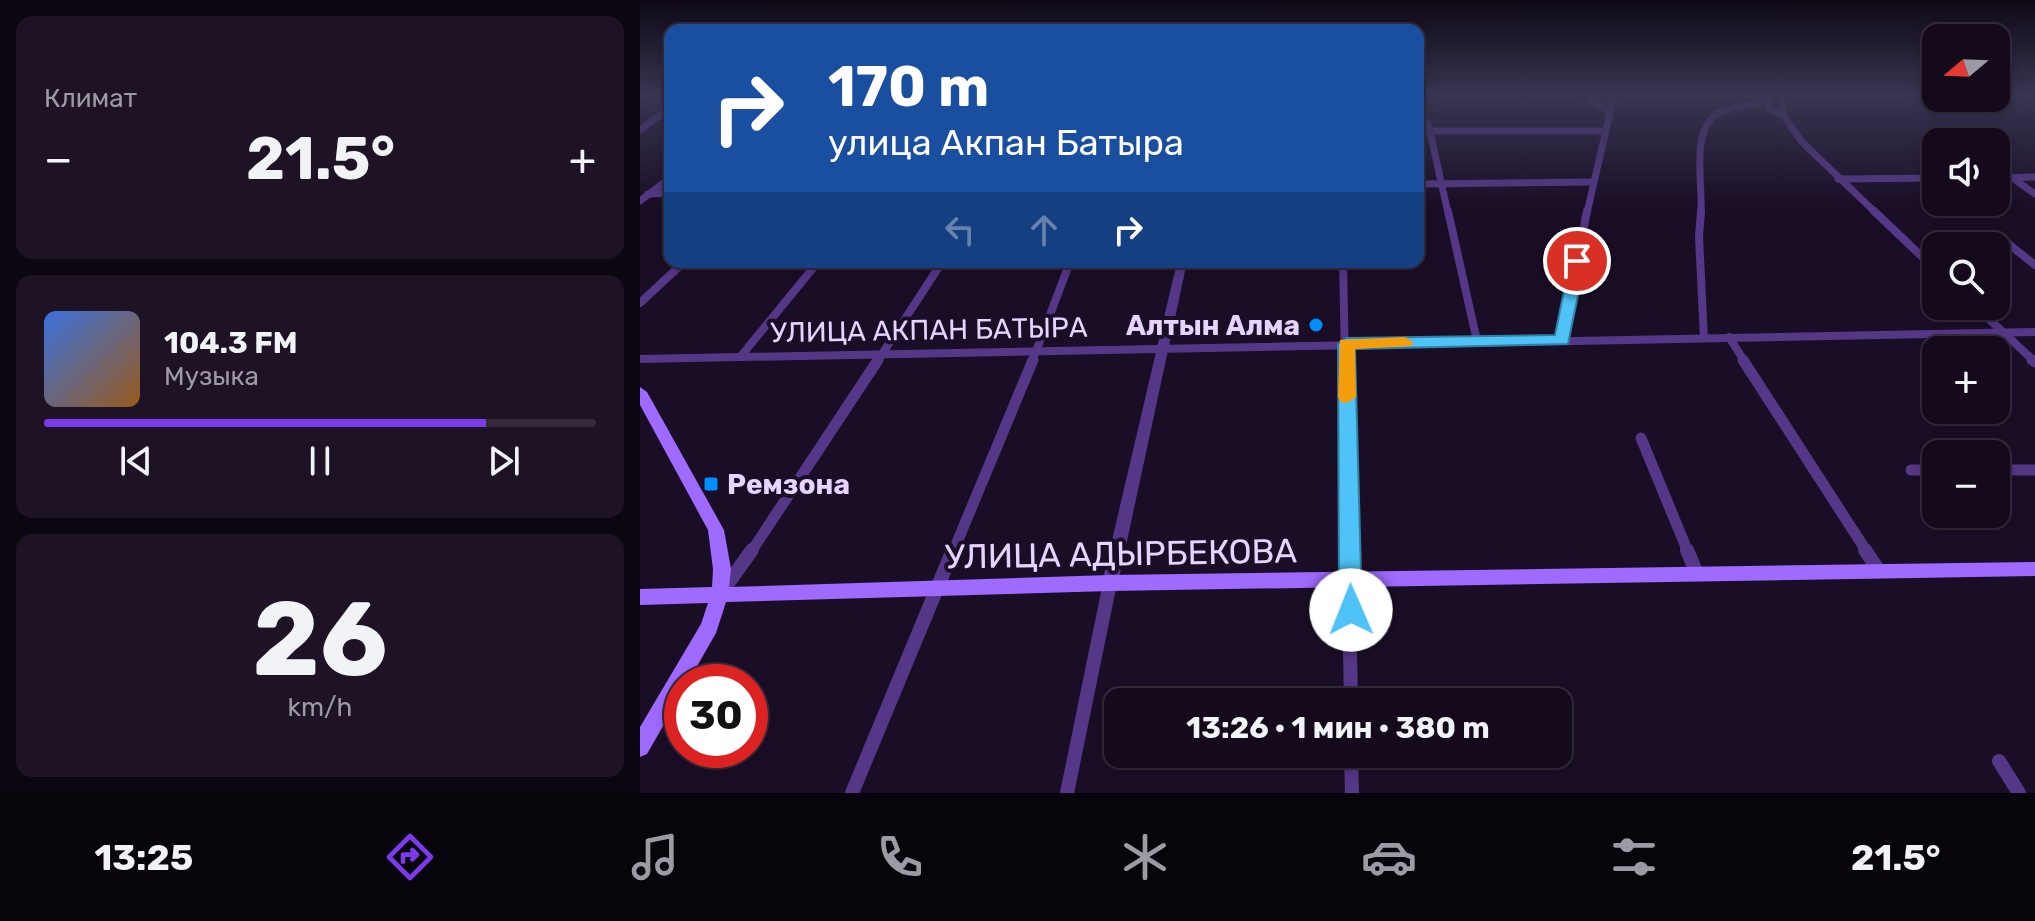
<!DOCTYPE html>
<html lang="ru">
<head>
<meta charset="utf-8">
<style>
	body { margin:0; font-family:Rubik,sans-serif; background:#1d1325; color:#f1f3f6; height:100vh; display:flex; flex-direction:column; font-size:30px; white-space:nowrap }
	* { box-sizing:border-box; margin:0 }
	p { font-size:26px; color:#9d9aa3 }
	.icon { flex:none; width:44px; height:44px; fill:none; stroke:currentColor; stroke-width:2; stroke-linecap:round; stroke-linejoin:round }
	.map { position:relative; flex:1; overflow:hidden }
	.side { display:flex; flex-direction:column; gap:16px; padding:16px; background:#0b060f; width:640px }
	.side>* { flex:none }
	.hud { position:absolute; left:24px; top:24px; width:760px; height:244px; border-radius:16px; box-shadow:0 4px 12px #0003,0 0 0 2px #332b3b; background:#1a4fa0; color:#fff; overflow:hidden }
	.needle { width:52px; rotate:251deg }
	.fabs { position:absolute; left:1282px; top:24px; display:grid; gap:16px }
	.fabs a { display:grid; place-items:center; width:88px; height:88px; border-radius:16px; background:#140a1c; box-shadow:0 4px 12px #0003,0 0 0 2px #332b3b; font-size:40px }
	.speed { position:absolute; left:24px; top:664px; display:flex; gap:16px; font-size:40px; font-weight:700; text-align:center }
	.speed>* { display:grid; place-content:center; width:104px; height:104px; border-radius:50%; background:#140a1c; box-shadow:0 4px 12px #0003,0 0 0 2px #332b3b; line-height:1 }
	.speed .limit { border:12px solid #d22; background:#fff; color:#111 }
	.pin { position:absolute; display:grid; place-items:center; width:68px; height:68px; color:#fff; margin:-34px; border:4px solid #fff; border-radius:50%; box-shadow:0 2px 8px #0007 }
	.me { position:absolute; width:88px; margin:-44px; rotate:359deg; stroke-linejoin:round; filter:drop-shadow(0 0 6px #0008) }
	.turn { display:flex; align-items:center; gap:28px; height:168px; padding:0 32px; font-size:36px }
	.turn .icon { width:104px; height:104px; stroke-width:2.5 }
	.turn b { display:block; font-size:56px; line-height:68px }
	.lanes { display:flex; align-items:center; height:76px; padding:0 32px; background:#0003; justify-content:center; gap:40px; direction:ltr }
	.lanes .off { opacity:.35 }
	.big { font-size:60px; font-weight:700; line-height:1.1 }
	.side .tile { flex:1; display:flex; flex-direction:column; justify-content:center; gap:12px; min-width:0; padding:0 28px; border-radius:16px; background:#1d1325 }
	.side .dial { align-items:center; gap:0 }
	.dial b { font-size:104px; line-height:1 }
	.song { display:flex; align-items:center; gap:24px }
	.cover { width:96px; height:96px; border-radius:12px; background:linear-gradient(135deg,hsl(220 70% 55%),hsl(30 70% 35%)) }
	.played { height:8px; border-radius:4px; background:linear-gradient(90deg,#7c3aed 80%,#332b3b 80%) }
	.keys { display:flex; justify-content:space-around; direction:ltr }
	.heat { display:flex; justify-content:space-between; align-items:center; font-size:44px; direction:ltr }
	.trip { position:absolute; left:464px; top:688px; width:468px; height:80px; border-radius:16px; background:#140a1c; box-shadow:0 4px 12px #0003,0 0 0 2px #332b3b; font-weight:700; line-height:80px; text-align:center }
	.tab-bar { display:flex; height:128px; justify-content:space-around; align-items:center; background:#08040b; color:#9d9aa3 }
	.tab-bar .icon { width:56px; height:56px }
	.tab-bar .current { color:#7c3aed }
	.tab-bar b { font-size:36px; color:#f1f3f6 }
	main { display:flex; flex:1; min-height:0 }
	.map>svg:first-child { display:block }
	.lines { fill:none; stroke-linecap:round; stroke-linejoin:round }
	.minor-far3 { stroke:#553787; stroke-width:7 }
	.minor-far2 { stroke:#553787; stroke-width:8 }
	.minor-far1 { stroke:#553787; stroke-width:11 }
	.minor { stroke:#553787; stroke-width:14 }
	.tertiary { fill:#553787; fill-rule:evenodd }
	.secondary { fill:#9f6aff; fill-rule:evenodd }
	.route { fill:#4fc3f7; stroke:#337fa1; stroke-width:2 }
	.slow { fill:#f59e0b }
	.poi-dot { fill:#008ffe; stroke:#1a0e26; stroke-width:3 }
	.labels { text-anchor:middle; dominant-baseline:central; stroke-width:8; stroke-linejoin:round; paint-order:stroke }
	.poi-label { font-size:28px; font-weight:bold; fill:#e7d3ff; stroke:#1a0e26; text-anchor:end }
	.street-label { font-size:28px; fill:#e7d3ff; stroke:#1a0e26 }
	.near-street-label { font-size:34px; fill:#e7d3ff; stroke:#1a0e26 }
</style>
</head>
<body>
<main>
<section class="side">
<div class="tile"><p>Климат</p>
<div class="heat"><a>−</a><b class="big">21.5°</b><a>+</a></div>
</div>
<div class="tile">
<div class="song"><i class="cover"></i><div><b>104.3 FM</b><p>Музыка</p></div></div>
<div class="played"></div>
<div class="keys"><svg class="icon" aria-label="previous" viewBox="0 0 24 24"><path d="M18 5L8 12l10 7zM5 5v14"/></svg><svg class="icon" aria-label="pause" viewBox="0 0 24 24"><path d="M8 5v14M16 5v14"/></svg><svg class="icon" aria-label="next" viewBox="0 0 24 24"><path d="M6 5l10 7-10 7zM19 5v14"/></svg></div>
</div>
<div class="tile dial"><b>26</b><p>km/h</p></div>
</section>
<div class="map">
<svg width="1395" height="793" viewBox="0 0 1395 793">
	<rect width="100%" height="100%" fill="#1a0e26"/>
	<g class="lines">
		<!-- minor-far3 -->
		<g class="minor-far3">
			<path d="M945 95 969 112"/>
			<path d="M1129 95 1127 102 1130 109 1143 115"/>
			<path d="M1142 95 1143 115 1162 142 1236 213"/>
			<path d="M788 123 808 213"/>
			<path d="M0 130 30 108"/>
			<path d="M790 131H964"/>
			<path d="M1371 177 1395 194"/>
			<path d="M1356 178 1395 177"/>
			<path d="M1198 179 1296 178"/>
			<path d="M778 184 953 182"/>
			<path d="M8 194 30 193"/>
			<path d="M0 201 30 178"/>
			<path d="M947 213 974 95"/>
			<path d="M1061 213C1063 182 1050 131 1078 113 1091 106 1113 105 1127 102"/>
		</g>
		<!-- minor-far2 -->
		<g class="minor-far2">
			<path d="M808 211 837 341"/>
			<path d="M1061 211 1059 237 1064 338"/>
			<path d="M1234 211 1296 270"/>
			<path d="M1357 235 1395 265"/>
			<path d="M703 262 705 362"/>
			<path d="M0 303 44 262"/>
			<path d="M1335 306 1395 362"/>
			<path d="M1089 337 1105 362"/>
			<path d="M922 340 947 211"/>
			<path d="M101 356 178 262"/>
			<path d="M0 359 1395 332"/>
			<path d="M237 362 302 262"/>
			<path d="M392 362 430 262"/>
		</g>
		<!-- minor-far1 -->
		<g class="minor-far1">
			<path d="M705 360 708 552"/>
			<path d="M1103 360 1227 552"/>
			<path d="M1392 360 1395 362"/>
			<path d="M1001 438 1048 552"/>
			<path d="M1271 470H1296"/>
			<path d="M1356 470H1395"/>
			<path d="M111 552 238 360"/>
			<path d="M313 552 393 360"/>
		</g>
		<!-- minor -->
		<g class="minor">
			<path d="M708 550 711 702"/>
			<path d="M1047 550 1057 574"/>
			<path d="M1225 550 1239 571"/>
			<path d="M84 589 112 550"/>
			<path d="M711 754 712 793"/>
			<path d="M1359 761 1379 793"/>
			<path d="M212 793 313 550"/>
			<path d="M427 793 470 583"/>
		</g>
		<!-- tertiary -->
		<path class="tertiary" d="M537 262H547L478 583 475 588 470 589 465 588 462 583Z"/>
		<!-- secondary -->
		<path class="secondary" d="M0 387 7 392 84 530 91 569 89 587 470 575 1395 562V576L470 591 86 602 76 633 48 682H42V693L7 754 0 757V727L61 624 68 603 0 605V589L72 587 73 569 68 530 0 405Z"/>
	</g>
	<!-- sky -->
	<linearGradient id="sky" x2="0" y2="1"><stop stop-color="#0e0815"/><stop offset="0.46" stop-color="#383652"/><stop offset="1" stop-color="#383652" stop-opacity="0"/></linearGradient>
	<rect width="1395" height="206" fill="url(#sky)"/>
	<!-- route -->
	<path class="route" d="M937 257 945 261 928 344 715 349 722 610 719 618 711 621 702 618 699 610 698 344 706 338 915 335 930 261Z"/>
	<!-- slow -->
	<path class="slow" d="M765 337 774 343 771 346 715 349 716 397 707 403 701 402 698 397 700 340Z"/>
	<!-- markers -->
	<g class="poi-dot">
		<circle cx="676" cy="325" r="8"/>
		<rect x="63" y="476" width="16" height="16" rx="4"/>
	</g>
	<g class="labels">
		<!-- poi labels -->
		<g class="poi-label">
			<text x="660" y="325">Алтын Алма</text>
			<text x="87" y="484" text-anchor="start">Ремзона</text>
		</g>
		<!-- street labels -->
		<g class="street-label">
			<text transform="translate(289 330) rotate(-1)">УЛИЦА АКПАН БАТЫРА</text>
		</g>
		<!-- near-street labels -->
		<g class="near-street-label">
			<text transform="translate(481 554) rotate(-1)">УЛИЦА АДЫРБЕКОВА</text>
		</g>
	</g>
</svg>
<div class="fabs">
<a><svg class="needle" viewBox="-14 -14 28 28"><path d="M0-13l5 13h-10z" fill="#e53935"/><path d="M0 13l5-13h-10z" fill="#9d9aa3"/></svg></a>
<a><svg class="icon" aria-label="sound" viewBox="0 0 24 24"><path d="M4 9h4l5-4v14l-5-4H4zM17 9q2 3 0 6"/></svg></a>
<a><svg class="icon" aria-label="search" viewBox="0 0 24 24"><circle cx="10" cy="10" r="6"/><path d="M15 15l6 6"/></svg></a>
<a>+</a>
<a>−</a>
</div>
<div class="speed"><div class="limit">30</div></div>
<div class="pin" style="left:937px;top:261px;background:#d93025"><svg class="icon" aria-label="arrive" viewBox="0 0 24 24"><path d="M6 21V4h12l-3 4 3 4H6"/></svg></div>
<svg class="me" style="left:711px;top:610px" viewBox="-20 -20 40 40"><circle r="19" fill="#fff"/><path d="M0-13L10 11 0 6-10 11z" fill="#4fc3f7"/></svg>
<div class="trip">13:26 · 1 мин · 380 m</div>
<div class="hud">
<div class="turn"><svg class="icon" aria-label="right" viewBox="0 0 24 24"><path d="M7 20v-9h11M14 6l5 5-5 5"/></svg><div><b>170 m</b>улица Акпан Батыра</div></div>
<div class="lanes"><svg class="icon off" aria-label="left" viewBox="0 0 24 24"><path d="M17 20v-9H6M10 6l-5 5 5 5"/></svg><svg class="icon off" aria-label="ahead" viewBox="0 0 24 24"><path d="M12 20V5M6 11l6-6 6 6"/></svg><svg class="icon" aria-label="right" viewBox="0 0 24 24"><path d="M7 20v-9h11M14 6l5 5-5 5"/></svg></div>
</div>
</div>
</main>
<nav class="tab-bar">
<b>13:25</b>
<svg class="icon current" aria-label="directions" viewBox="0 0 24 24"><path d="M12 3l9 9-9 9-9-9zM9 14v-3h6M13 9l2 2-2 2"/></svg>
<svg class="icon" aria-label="music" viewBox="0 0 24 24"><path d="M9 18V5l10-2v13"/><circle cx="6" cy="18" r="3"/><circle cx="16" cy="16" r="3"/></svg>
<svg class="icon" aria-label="phone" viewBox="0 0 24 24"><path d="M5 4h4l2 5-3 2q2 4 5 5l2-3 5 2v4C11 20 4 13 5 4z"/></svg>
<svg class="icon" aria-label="climate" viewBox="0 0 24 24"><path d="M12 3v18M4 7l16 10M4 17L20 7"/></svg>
<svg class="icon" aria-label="car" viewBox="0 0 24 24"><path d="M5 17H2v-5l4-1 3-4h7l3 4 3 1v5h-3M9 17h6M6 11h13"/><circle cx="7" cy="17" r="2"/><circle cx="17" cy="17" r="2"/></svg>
<svg class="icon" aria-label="filters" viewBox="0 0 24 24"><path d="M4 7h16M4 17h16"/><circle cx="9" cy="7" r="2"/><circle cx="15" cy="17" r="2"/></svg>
<b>21.5°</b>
</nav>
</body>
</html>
